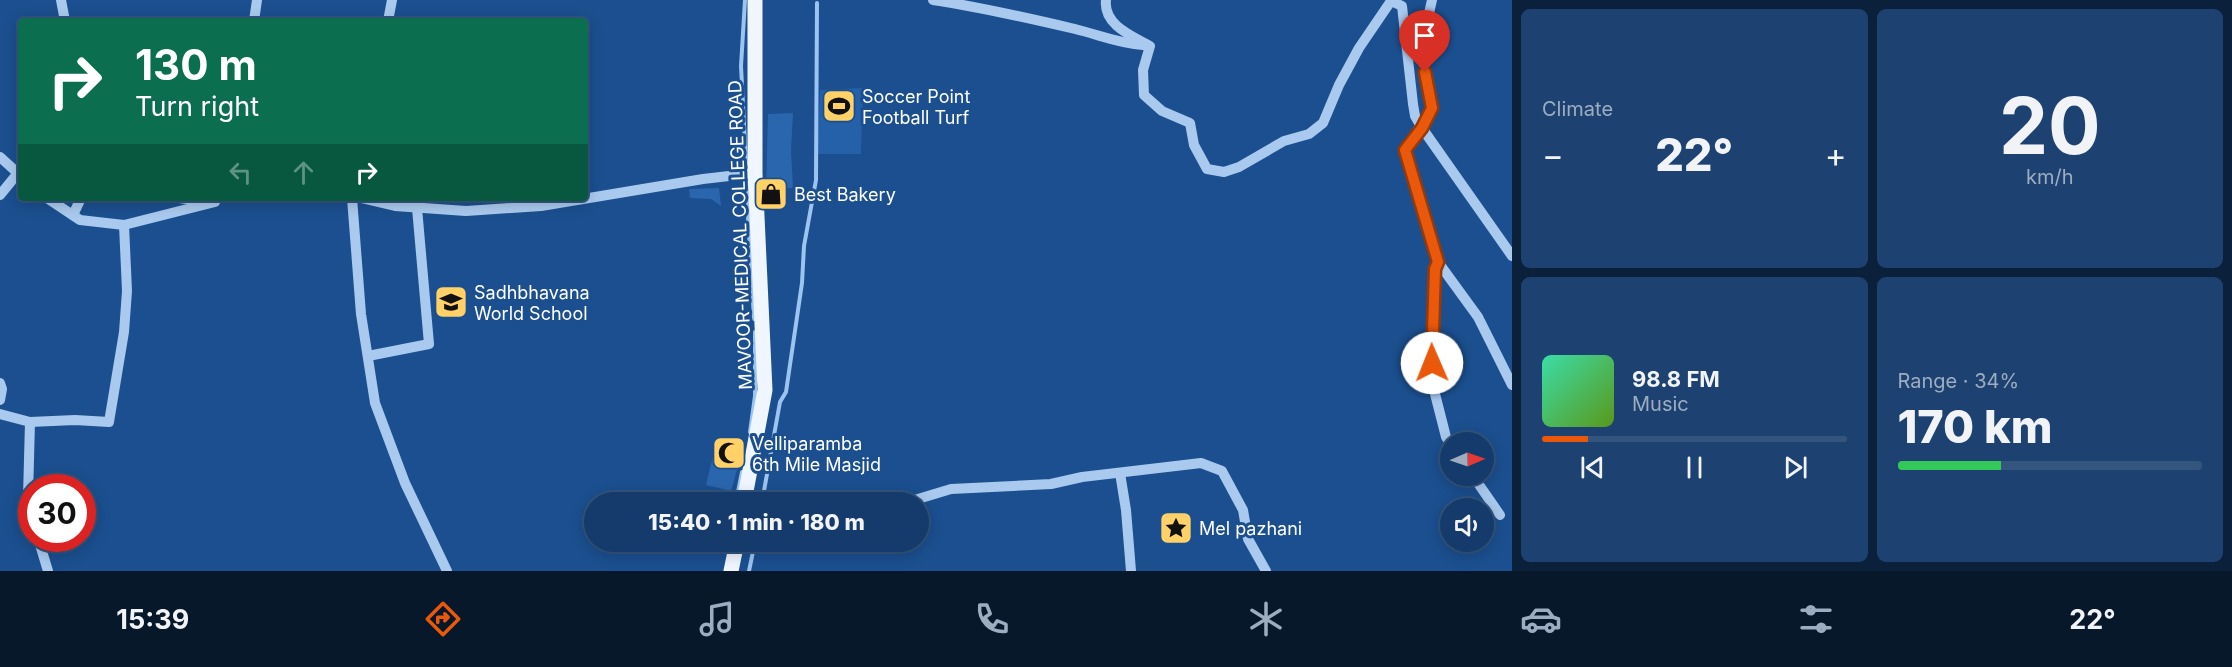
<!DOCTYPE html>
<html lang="en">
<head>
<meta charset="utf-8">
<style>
	body { margin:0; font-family:Inter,sans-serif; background:#1d4271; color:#f1f3f6; height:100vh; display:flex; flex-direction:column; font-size:22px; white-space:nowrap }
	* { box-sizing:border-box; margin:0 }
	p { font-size:20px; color:#9dadc1 }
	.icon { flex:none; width:33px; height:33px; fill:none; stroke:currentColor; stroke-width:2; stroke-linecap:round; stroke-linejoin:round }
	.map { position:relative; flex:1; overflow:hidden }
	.drawer { display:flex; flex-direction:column; gap:9px; padding:9px; background:#0b203b; width:720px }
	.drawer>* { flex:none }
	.top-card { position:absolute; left:18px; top:18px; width:570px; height:183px; border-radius:6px; box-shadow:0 3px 15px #0003,0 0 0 2px #33557e; background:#0b6e4f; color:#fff; overflow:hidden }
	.needle { width:39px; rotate:88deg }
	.buttons { position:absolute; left:1440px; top:432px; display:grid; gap:12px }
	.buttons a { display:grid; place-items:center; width:54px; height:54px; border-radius:50%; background:#143b6b; box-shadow:0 3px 15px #0003,0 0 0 2px #33557e; font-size:30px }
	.speed { position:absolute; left:18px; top:474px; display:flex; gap:12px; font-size:30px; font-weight:700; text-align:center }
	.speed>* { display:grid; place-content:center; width:78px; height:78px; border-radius:50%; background:#143b6b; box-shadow:0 3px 15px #0003,0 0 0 2px #33557e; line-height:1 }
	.speed .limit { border:9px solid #d22; background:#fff; color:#111 }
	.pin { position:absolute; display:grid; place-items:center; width:51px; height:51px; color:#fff; margin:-62px -26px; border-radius:50% 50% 50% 0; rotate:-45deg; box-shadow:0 0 6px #0007 }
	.pin .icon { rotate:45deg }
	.me { position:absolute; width:66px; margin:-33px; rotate:359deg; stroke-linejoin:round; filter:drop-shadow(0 0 4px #0008) }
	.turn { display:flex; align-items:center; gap:21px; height:126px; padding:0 18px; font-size:27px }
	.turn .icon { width:78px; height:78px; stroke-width:2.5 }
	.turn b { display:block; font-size:42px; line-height:51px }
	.lanes { display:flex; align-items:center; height:57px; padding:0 18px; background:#0003; justify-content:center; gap:30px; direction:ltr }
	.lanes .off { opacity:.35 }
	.big { font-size:45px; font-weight:800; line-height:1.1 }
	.drawer .widget { flex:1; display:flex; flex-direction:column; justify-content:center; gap:9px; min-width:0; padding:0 21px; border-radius:9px; background:#1d4271 }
	.drawer .dial { align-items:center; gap:0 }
	.dial b { font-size:78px; line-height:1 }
	.song { display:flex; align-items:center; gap:18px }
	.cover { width:72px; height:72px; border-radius:9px; background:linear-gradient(135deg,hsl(160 70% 55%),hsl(90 70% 35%)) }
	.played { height:6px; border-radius:3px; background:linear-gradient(90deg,#ea580c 15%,#33557e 15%) }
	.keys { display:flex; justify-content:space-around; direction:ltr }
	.heat { display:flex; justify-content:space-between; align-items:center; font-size:33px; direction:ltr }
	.charge { height:9px; border-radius:4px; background:linear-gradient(90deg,#34c759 34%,#33557e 0) }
	.drawer .tiles { flex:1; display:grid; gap:9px; grid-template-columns:repeat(2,1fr) }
	.trip { position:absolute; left:584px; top:492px; width:345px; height:60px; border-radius:30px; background:#143b6b; box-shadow:0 3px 15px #0003,0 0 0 2px #33557e; font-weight:800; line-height:60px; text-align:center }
	.menu { display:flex; height:96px; justify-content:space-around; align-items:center; background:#08182b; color:#9dadc1 }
	.menu .icon { width:42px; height:42px }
	.menu .active { color:#ea580c }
	.menu b { font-size:27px; color:#f1f3f6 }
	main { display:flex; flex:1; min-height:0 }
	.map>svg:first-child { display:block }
	.green { fill:#2461a8 }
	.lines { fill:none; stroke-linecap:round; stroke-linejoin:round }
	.stream { stroke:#9cc4f0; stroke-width:4 }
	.building { fill:#2a66ad }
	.minor { stroke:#a9c9ee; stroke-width:10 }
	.major { stroke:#f0f6ff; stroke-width:15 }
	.route-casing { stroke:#983908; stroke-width:15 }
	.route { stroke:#ea580c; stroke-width:10 }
	.labels { text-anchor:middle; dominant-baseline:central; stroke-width:6; stroke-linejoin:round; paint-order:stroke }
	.poi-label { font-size:18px; fill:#fff; stroke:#1b4f8f; text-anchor:start }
	.street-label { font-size:18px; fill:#fff; stroke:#1b4f8f }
</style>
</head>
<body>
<main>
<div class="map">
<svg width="1512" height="571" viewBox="0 0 1512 571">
	<rect width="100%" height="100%" fill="#1b4f8f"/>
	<!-- green -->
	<path class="green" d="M863 88 861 154H817L820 90Z"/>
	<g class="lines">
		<!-- stream -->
		<g class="stream">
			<path d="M745 0 741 66 746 164"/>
			<path d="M746 182 754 319"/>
			<path d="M750 432 755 396V332"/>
			<path d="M736 502 742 472"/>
			<path d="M762 502 780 402 786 392 802 283 804 246 816 180 817 3"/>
			<path d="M749 571 755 542"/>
		</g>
	</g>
	<!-- building -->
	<g class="building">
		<path d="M793 113 791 150 793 188H766L768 114Z"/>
		<path d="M719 188 721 206 711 199 690 198 689 189Z"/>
		<path d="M717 439 744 446 731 491 706 485Z"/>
	</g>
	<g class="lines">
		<!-- minor -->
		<g class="minor">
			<path d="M61 0 65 21"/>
			<path d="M933 0C981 7 1028 18 1075 29 1100 35 1117 43 1143 45"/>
			<path d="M1106 0C1103 25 1132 36 1150 46L1143 70 1144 95 1162 111 1190 123 1194 145 1207 169 1224 172 1239 167 1284 141 1309 134 1323 123 1339 85 1359 48 1391 1 1402 6 1413 104 1415 116 1422 128 1405 150 1438 262 1435 269 1432 340 1433 386 1446 437 1450 443"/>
			<path d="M1432 0 1422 44 1425 72 1432 109 1422 128 1512 256"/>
			<path d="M254 21 257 0"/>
			<path d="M388 21 392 0"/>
			<path d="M0 157 21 176"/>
			<path d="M0 195 18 173"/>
			<path d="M47 198 80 220 124 225 215 202 217 198"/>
			<path d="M179 198 209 202"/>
			<path d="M352 198 361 314 375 403 405 483 447 571"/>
			<path d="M361 198 395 206 466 211 541 206 703 179 755 173"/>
			<path d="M73 215 81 198"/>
			<path d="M1438 262 1478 317 1512 385"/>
			<path d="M368 356 429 344 417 208"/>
			<path d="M0 383 2 389 0 400"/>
			<path d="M0 414 30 422 75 420 109 422 124 332 127 291 124 225"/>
			<path d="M30 422 28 497 32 512"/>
			<path d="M1120 473 1126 510 1131 571"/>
			<path d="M1473 476 1500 515"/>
			<path d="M908 502 951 489 1051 484 1082 477 1201 463 1222 471 1243 510 1248 539 1266 571"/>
			<path d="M38 538 48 571"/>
		</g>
		<!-- major -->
		<g class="major">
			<path d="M744 502 765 390 755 173V0"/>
			<path d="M731 571 737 542"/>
		</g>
	</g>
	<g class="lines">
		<!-- route casing -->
		<g class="route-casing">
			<path id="route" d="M1425 72 1432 108 1422 128 1405 150 1438 262 1435 269 1432 363"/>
		</g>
		<!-- route -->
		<use href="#route" class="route"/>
	</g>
	<!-- icons -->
	<defs>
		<g id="stadium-square" transform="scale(1.725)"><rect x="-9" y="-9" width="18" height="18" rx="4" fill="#ffd166" stroke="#1b4f8f"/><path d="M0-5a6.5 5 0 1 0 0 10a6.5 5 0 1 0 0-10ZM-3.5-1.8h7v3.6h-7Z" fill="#111"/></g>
		<g id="shop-square" transform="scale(1.725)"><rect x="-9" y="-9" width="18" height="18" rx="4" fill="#ffd166" stroke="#1b4f8f"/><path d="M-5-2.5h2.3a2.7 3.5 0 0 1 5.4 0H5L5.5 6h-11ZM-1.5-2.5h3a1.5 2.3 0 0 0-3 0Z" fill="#111"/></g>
		<g id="school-square" transform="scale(1.725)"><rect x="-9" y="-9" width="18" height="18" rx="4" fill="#ffd166" stroke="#1b4f8f"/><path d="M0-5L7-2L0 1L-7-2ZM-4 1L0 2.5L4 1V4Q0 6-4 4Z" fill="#111"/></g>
		<g id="mosque-square" transform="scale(1.725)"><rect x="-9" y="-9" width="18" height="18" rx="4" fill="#ffd166" stroke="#1b4f8f"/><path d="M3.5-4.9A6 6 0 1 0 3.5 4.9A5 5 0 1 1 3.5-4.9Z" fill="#111"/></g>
		<g id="sight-square" transform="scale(1.725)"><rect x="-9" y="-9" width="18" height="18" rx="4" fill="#ffd166" stroke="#1b4f8f"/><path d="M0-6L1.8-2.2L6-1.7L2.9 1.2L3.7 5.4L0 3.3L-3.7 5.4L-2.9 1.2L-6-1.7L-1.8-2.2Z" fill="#111"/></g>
	</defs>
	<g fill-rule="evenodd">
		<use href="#stadium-square" x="839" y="106"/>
		<use href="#shop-square" x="771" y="194"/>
		<use href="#school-square" x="451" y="302"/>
		<use href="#mosque-square" x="729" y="453"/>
		<use href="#sight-square" x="1176" y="528"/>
	</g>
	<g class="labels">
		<!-- poi labels -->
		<g class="poi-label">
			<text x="862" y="96">Soccer Point<tspan x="862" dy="21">Football Turf</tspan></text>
			<text x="794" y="194">Best Bakery</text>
			<text x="474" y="292">Sadhbhavana<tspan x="474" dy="21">World School</tspan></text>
			<text x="752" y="443">Velliparamba<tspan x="752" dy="21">6th Mile Masjid</tspan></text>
			<text x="1199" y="528">Mel pazhani</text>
		</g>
		<!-- street labels -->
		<g class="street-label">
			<text transform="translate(740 235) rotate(-92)">MAVOOR-MEDICAL COLLEGE ROAD</text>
		</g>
	</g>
</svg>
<div class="buttons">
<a><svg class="needle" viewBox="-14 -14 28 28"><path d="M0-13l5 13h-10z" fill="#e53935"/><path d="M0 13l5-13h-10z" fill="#9dadc1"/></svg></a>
<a><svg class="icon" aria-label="sound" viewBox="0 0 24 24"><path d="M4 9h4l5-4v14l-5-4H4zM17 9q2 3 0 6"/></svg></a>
</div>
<div class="speed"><div class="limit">30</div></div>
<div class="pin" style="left:1425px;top:72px;background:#d93025"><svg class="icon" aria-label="arrive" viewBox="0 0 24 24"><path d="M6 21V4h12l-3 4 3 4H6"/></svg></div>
<svg class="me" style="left:1432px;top:363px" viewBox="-20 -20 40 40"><circle r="19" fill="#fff"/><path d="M0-13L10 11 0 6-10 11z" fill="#ea580c"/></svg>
<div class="trip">15:40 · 1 min · 180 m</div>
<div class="top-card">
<div class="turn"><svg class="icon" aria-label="right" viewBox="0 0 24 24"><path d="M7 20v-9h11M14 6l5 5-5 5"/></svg><div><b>130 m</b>Turn right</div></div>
<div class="lanes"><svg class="icon off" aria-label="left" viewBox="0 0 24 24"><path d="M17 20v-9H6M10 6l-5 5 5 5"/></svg><svg class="icon off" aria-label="ahead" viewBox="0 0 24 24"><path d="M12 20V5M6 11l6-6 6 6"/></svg><svg class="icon" aria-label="right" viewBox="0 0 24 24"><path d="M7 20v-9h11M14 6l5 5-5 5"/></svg></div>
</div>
</div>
<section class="drawer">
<div class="tiles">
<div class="widget"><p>Climate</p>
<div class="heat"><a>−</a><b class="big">22°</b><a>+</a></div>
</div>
<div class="widget dial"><b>20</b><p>km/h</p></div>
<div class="widget">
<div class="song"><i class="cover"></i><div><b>98.8 FM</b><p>Music</p></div></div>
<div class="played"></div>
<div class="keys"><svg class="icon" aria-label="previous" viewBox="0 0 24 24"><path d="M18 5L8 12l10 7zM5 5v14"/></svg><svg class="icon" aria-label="pause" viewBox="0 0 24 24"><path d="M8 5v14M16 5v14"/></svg><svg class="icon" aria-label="next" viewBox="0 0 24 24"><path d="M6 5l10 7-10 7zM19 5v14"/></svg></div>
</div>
<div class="widget"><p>Range · 34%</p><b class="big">170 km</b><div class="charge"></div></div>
</div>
</section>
</main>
<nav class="menu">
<b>15:39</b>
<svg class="icon active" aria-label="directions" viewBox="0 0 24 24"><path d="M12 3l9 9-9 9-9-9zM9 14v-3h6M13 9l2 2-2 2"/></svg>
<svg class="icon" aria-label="music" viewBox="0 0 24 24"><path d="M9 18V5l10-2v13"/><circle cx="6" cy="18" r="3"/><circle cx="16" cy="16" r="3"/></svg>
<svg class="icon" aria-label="phone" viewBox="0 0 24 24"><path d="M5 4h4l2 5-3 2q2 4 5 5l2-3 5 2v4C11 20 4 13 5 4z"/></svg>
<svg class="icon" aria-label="climate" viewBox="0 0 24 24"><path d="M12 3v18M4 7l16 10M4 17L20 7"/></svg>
<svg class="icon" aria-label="car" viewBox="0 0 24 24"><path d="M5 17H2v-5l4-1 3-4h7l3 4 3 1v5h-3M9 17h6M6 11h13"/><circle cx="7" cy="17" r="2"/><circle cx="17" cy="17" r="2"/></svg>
<svg class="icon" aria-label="filters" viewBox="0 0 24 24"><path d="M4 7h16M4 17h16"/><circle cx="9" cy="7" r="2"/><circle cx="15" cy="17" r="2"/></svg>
<b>22°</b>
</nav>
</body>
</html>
